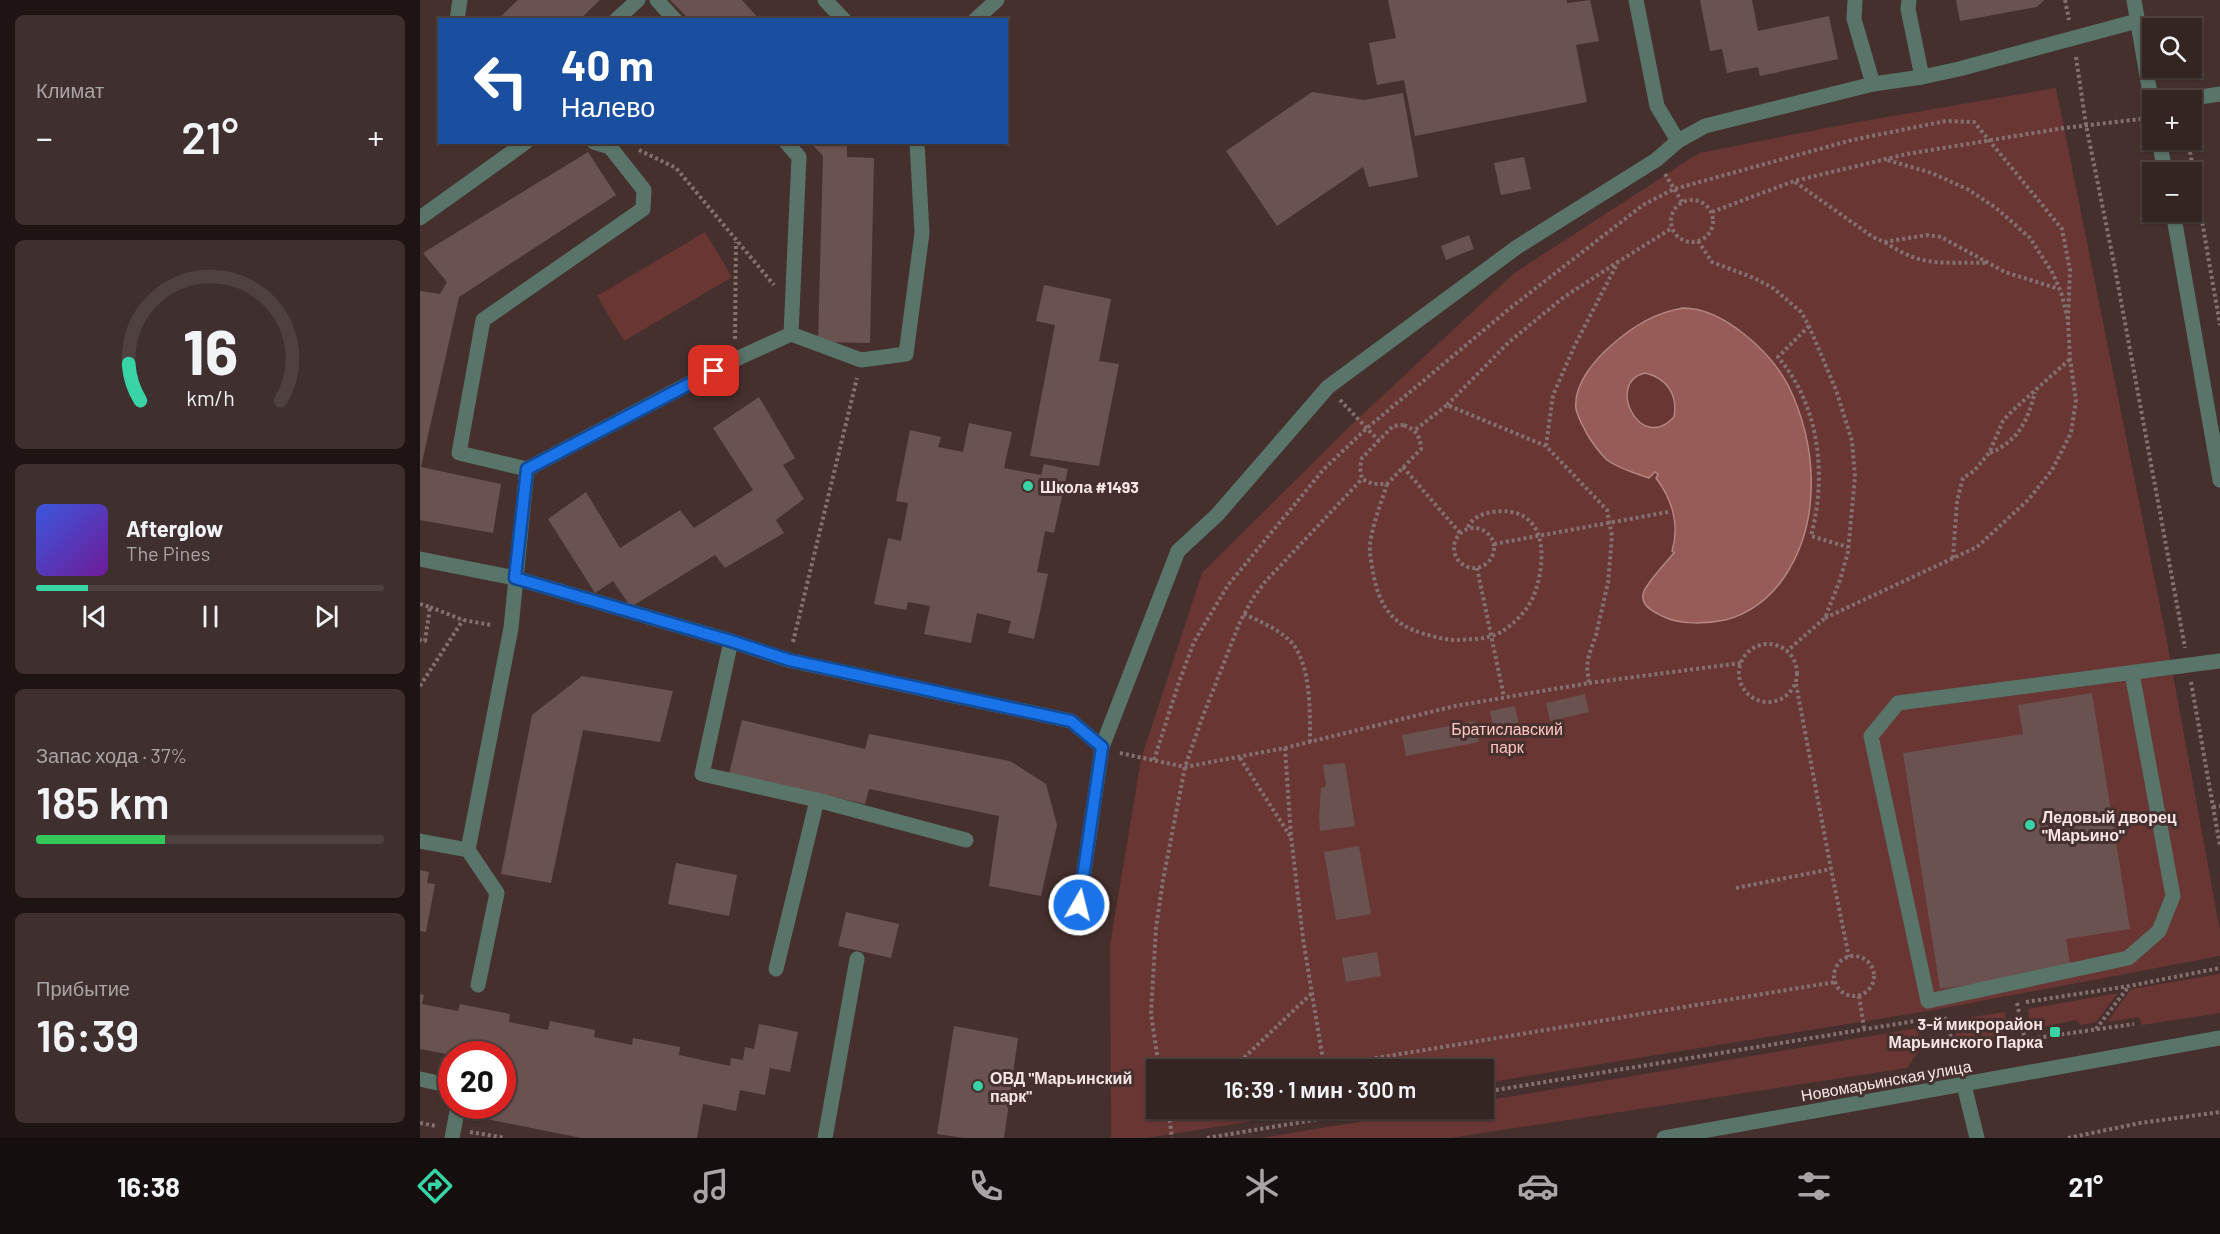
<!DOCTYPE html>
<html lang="ru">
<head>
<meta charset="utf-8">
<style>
	body { margin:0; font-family:Barlow,sans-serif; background:#3f302f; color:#f1f3f6; height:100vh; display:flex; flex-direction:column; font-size:22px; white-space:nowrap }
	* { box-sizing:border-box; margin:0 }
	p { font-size:20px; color:#a9a4a5 }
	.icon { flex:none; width:33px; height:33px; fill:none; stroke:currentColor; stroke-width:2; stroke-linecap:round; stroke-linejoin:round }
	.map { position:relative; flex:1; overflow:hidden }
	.sheet { display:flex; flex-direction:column; gap:15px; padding:15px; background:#1d1413; width:420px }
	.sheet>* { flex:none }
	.banner { position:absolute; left:18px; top:18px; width:570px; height:126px; border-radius:0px; box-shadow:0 2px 4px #0004,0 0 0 2px #4e4140; background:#1a4fa0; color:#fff; overflow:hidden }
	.controls { position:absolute; left:1722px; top:18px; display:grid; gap:12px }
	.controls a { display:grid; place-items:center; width:60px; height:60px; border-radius:0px; background:#342422; box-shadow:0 2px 4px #0004,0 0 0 2px #4e4140; font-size:30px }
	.speed { position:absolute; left:18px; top:1041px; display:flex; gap:12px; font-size:30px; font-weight:700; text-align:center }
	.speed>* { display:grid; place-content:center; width:78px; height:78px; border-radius:50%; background:#342422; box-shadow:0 2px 4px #0004,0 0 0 2px #4e4140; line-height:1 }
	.speed .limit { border:9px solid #d22; background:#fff; color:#111 }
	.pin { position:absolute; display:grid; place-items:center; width:51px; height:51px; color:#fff; margin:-26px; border-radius:12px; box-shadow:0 3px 9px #0006 }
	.me { position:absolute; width:66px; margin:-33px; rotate:8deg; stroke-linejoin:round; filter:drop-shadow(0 0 4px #0008) }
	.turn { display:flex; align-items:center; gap:21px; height:126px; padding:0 24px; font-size:27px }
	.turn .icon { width:78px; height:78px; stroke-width:2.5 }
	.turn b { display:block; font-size:42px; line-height:51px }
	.big { font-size:45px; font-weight:600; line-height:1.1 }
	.sheet .tile { flex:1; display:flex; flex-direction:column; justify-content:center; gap:9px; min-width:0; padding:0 21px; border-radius:9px; background:#3f302f }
	.sheet .dial { align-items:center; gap:0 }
	.dial svg { height:156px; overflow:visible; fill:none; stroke:#4e4140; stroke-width:7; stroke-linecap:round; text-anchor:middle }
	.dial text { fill:#f1f3f6; stroke:none }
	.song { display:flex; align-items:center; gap:18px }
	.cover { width:72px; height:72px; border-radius:9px; background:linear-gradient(135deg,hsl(230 70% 55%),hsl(280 70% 35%)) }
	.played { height:6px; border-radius:3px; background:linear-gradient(90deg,#38d4a6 15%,#4e4140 15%) }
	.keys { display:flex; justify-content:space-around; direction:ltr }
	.heat { display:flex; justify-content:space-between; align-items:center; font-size:33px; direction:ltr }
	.charge { height:9px; border-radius:4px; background:linear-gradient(90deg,#34c759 37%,#4e4140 0) }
	.trip { position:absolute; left:726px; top:1059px; width:348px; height:60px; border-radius:0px; background:#342422; box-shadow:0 2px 4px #0004,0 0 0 2px #4e4140; font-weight:600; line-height:60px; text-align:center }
	.tab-bar { display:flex; height:96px; justify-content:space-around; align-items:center; background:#150e0e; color:#a9a4a5 }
	.tab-bar .icon { width:42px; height:42px }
	.tab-bar .active { color:#38d4a6 }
	.tab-bar b { font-size:27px; color:#f1f3f6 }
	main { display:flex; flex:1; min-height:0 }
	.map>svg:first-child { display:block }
	.green { fill:#693633 }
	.water { fill:#975b58; stroke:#b48582; stroke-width:1.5; fill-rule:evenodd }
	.building { fill:#6a5250 }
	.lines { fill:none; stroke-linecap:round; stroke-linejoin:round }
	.path { stroke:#84716f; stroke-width:4; stroke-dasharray:3 3; stroke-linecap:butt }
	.minor { stroke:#597469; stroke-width:15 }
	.route-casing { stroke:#114b97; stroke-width:15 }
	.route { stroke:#1a73e8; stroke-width:10 }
	.poi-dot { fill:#38d4a6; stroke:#46302e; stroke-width:2 }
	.labels { text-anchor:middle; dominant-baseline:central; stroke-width:6; stroke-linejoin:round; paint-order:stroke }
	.poi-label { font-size:16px; font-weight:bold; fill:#f6e7e5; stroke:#46302e; text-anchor:start }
	.park-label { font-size:16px; fill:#ffc6c1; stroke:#46302e }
	.street-label { font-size:16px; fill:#f6e7e5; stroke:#46302e }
</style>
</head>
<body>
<main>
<section class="sheet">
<div class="tile"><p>Климат</p>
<div class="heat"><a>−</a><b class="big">21°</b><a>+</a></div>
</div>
<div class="tile dial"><svg viewBox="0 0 100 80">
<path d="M14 69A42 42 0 1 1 86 69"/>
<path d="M14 69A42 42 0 0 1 8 50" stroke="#38d4a6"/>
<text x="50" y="56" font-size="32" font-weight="700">16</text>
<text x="50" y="72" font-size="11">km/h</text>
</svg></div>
<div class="tile">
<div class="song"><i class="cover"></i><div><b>Afterglow</b><p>The Pines</p></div></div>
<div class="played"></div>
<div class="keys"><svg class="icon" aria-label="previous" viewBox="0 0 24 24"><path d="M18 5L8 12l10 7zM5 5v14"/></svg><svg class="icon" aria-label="pause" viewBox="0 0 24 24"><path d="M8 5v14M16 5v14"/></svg><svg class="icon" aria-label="next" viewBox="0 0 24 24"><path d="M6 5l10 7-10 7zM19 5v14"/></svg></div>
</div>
<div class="tile"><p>Запас хода · 37%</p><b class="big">185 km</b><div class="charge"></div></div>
<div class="tile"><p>Прибытие</p><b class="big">16:39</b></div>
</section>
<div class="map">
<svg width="1800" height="1138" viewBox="0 0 1800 1138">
	<rect width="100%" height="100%" fill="#46302e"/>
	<!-- green -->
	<g class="green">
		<path d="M1636 88 1745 631 1800 931V956L1508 1011 1064 1083V1070H736V1108L908 1109 726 1138H691L690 945 721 759 782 573 929 427 1093 274 1279 153 1438 122Z"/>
		<path d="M285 232 312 277 204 341 177 296Z"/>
		<path d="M1800 974V1013L1722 1025 1719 1017 1687 1022 1711 989Z"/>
		<path d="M1698 993 1676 1022 1661 1025 1656 1020 1622 1027 1617 1031 1611 1032 1608 1009Z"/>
		<path d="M1585 1012 1587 1026 1582 1035 1542 1041 1537 1039 1533 1025 1534 1020Z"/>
		<path d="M1498 1028 1499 1051 1487 1068 1030 1138H841L1017 1109 1064 1108V1101Z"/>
	</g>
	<!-- water -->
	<path class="water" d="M1263 308C1303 308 1350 351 1368 385 1397 444 1402 520 1365 576 1351 597 1330 614 1305 620 1286 624 1260 625 1242 616 1234 612 1221 606 1223 594 1225 584 1249 559 1254 553L1252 551C1260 525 1252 499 1236 478L1238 474 1235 472 1229 478C1215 473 1199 469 1187 460 1179 452 1173 444 1167 434 1163 426 1158 418 1156 409 1153 384 1176 358 1194 343 1215 325 1235 313 1263 308ZM1225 373C1247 378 1258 395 1254 417 1220 454 1185 382 1225 373Z"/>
	<!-- building -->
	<g class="building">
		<path d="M98 0H180L159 20H77Z"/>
		<path d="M250 0H322L340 20H270Z"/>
		<path d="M968 0H1147V3L1170 0 1179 41 1156 45 1167 102 995 136 984 80 957 85 949 43 976 38Z"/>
		<path d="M1280 0H1332L1338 31 1409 16 1418 59 1340 76 1338 67 1307 73 1302 49 1290 51Z"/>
		<path d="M1536 0H1624L1617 7 1540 21Z"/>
		<path d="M892 92 944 100 983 93 998 177 949 187 943 167 857 226 806 151Z"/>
		<path d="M390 142H423L427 146V157L454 158 450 343 398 342 403 156Z"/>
		<path d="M168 152 196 195 39 297 1 467 81 484 73 533 0 520V291L20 294 27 282 3 253Z"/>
		<path d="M1104 157 1111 189 1081 195 1074 163Z"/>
		<path d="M1049 235 1054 249 1026 260 1021 246Z"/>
		<path d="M624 285 691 299 679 361 699 364 679 466 610 456 635 325 616 321Z"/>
		<path d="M339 397 375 458 363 465 384 499 356 520 364 533 305 568 295 555 211 607 193 581 175 593 128 519 166 492 200 548 260 510 274 528 333 490 293 428Z"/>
		<path d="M549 423 592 432 584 468 621 475 624 464 648 469 634 533 625 531 617 572 628 574 614 639 588 633 591 621 557 613 551 643 504 634 510 606 488 602 486 610 454 604 468 538 481 541 488 503 476 501 490 430 521 437 518 447 543 452Z"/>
		<path d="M162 676 253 691 240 742 163 730 131 883 81 874 112 715Z"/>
		<path d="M1672 693 1710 929 1646 939 1651 969 1520 989 1483 753 1603 734 1598 705Z"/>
		<path d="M1165 694 1169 712 1130 721 1126 703Z"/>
		<path d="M1095 706 1099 726 1074 731 1070 711Z"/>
		<path d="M322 720 445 749 449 734 590 761 626 784 637 825 621 896 569 886 579 816 449 789 445 804 309 774Z"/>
		<path d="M1055 721 1059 742 986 756 982 735Z"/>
		<path d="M925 763 935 826 900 831 899 817 901 788 906 786 903 765Z"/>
		<path d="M939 846 951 914 916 920 904 852Z"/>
		<path d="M256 863 317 875 309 916 248 904Z"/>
		<path d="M0 870 9 872 7 883 15 884 6 932 0 931Z"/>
		<path d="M426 912 479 924 471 958 418 946Z"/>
		<path d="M957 952 961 976 926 982 922 958Z"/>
		<path d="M0 994 4 995 2 1004 38 1011 40 1004 90 1014 89 1022 128 1030 130 1021 175 1030 174 1037 212 1045 213 1038 260 1047 259 1055 310 1066 311 1058 323 1060 325 1047 334 1049 339 1024 378 1032 370 1072 350 1068 345 1095 320 1090 316 1111 283 1104 277 1138H161L67 1119 69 1106H82V1054L32 1055 0 1049Z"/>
		<path d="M534 1026 598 1038 584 1138H544L517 1134Z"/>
	</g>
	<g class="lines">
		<!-- path -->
		<g class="path">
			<path d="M1645 0 1649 20"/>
			<path d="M1656 57 1666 125 1694 263 1765 648"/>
			<path d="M1768 140 1800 325"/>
			<path d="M219 150 256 168 354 285"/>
			<path d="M1245 174 1262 202"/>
			<path d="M1375 182 1453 237 1464 242 1507 235 1521 237 1585 272 1639 289"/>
			<circle cx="1272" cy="221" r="21"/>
			<path d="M1292 212 1374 181 1487 154 1644 128 1721 119"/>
			<path d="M1278 241 1292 262 1334 278 1353 288 1381 312 1389 326 1416 390 1432 441 1435 477 1428 552 1420 580 1405 618 1367 651"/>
			<path d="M1465 242C1504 269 1523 261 1566 263"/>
			<path d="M1389 326 1358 357C1400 406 1407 476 1391 536L1428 547"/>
			<path d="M315 339 316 242"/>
			<path d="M920 400 959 441"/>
			<path d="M1027 405 1089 342 1144 297 1198 262"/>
			<path d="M984 425C996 430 1000 435 1001 449L967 484H953L942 479 940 468 942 458 973 426Z"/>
			<path d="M1126 446 1133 395 1155 345 1198 262 1252 228"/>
			<path d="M1570 453C1599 440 1607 422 1615 392"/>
			<path d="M983 467 1040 533"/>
			<path d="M967 484C961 504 952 525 950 545 949 554 952 564 953 572 959 606 972 625 1005 634 1015 637 1026 640 1036 640 1050 639 1068 640 1081 632 1094 624 1108 610 1114 595 1128 558 1127 504 1072 512 1062 514 1051 518 1047 529"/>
			<circle cx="1054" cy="548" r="20"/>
			<path d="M1074 544 1248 512"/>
			<path d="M1533 558 1537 501 1543 478 1554 471 1569 453 1583 421 1592 411 1650 359"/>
			<path d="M1057 568 1084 697"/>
			<path d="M0 604 10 607 5 641 0 640"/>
			<path d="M10 607 43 620 72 625"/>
			<path d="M824 614C841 622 864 631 875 647 891 671 890 714 890 742"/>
			<path d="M1405 618 1557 547 1608 500 1632 470 1651 433 1656 400 1650 359 1648 320 1641 292 1632 272 1610 238 1576 208 1549 190 1512 173 1467 160"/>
			<path d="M373 642 437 378"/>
			<circle cx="1348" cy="673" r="29"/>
			<path d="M1771 682 1800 846"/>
			<path d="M1169 683 1321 663"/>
			<path d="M1376 684 1411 869 1429 957"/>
			<path d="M0 686 43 620"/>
			<path d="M865 748 871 836 883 939 904 1066"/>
			<path d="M700 753 765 767 865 748 1035 706 1169 683 1167 666 1169 655 1176 635 1188 583 1192 536 1187 510 1126 446 1027 405 995 430"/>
			<path d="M820 758 870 836"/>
			<path d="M734 760 759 682 774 642 808 585 904 469 947 428 1089 309 1223 205 1254 189 1432 140 1526 121 1554 122 1642 229 1650 270 1648 320"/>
			<path d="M1793 807 1800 806"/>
			<path d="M1316 888 1411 869"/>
			<circle cx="1434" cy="976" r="20"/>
			<path d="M1439 996 1444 1028"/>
			<path d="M1606 1002 1709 986 1800 968"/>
			<path d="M1597 1003 1605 1040"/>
			<path d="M1525 1017 1533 1044 1546 1048 1714 1024"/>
			<path d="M1676 1029 1709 986"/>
			<path d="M739 1067 731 1014 736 928 743 880 765 767 781 721 820 622 833 598 845 582 942 479"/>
			<path d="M811 1070 892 993"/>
			<path d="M884 1070 1415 982"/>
			<path d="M1064 1092 1501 1020"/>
			<path d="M736 1103C722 1092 722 1075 739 1067L754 1070"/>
			<path d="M748 1108 752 1138"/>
			<path d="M0 1123 16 1126"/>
			<path d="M50 1132 85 1138"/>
			<path d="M787 1138 964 1108"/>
			<path d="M1648 1138 1720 1123 1800 1112"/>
		</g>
		<!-- minor -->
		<g class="minor">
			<path d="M237 0 255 20"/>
			<path d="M405 0 424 20"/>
			<path d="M1216 0 1237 106 1258 141"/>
			<path d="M1435 0 1434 19 1453 84"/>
			<path d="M1489 0 1488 9 1502 77"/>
			<path d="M1714 0 1732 105"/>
			<path d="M37 20 40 0"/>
			<path d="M196 20 218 0"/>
			<path d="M555 20 577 0"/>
			<path d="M1762 100 1800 94"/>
			<path d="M1739 140 1745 172"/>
			<path d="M1753 212 1800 480"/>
			<path d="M0 218 106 142"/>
			<path d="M371 334 441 360 486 354 502 233 497 142"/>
			<path d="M107 469 39 453 63 320 223 209 224 190 190 147 174 142"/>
			<path d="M0 559 95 578 311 641 368 660 651 721 682 747"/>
			<path d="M311 641 282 774 397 800 546 840"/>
			<path d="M1712 673 1753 896 1739 931 1708 958 1508 1001 1451 736 1478 703 1800 661"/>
			<path d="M0 841 48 850 77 893 58 985"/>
			<path d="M48 850 91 628 107 469 314 360 371 334 379 157 366 142"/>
			<path d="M656 927 682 747 758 551 797 515 908 387 1097 247 1236 160 1258 141 1285 126 1453 84 1502 77 1539 69 1717 21"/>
			<path d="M356 969 397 800"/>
			<path d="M0 1079 32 1086"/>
			<path d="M1544 1085 1557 1138"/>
			<path d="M32 1138 38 1106"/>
			<path d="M405 1138 437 959"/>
			<path d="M1244 1138 1800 1038"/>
		</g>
	</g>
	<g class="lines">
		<!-- route casing -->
		<g class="route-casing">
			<path id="route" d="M294 371 107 469 95 578 311 641 369 660 651 721 682 747 659 905"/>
		</g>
		<!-- route -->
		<use href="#route" class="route"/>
	</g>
	<!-- markers -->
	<g class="poi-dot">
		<circle cx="608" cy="486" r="6"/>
		<circle cx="1610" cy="825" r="6"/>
		<rect x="1629" y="1026" width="12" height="12" rx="3"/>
		<circle cx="558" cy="1086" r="6"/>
	</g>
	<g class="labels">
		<!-- poi labels -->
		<g class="poi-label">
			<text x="620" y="486">Школа #1493</text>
			<text x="1622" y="816">Ледовый дворец<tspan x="1622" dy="18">"Марьино"</tspan></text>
			<text x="1623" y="1023" text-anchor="end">3-й микрорайон<tspan x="1623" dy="18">Марьинского Парка</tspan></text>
			<text x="570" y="1077">ОВД "Марьинский<tspan x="570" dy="18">парк"</tspan></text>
		</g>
		<!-- park labels -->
		<g class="park-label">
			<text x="1087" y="728">Братиславский<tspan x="1087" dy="18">парк</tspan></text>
		</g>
		<!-- street labels -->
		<g class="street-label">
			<text transform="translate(1466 1080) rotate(-10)">Новомарьинская улица</text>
		</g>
	</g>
</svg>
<div class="controls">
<a><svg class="icon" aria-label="search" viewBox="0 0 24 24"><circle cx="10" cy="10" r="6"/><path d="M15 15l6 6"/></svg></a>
<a>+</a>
<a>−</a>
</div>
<div class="speed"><div class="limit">20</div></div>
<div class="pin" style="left:294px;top:371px;background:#d93025"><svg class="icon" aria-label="arrive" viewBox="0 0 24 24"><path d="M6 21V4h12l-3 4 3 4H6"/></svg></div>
<svg class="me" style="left:659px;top:905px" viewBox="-20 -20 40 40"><circle r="17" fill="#1a73e8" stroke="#fff" stroke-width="3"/><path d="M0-11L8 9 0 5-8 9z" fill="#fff"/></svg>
<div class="trip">16:39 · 1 мин · 300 m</div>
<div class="banner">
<div class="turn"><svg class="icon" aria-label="left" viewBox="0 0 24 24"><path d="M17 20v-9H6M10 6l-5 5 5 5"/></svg><div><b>40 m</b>Налево</div></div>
</div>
</div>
</main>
<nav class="tab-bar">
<b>16:38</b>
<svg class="icon active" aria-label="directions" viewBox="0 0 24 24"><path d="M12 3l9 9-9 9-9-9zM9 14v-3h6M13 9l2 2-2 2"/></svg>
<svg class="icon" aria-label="music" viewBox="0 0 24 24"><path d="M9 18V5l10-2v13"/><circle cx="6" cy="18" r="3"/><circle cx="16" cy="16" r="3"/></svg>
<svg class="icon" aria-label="phone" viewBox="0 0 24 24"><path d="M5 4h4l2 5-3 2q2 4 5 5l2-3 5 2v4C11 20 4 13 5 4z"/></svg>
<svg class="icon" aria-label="climate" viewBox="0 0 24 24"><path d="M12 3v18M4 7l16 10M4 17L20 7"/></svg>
<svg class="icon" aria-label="car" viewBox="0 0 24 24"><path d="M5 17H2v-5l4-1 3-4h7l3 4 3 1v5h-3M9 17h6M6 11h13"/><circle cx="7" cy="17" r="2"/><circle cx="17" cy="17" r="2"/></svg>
<svg class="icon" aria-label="filters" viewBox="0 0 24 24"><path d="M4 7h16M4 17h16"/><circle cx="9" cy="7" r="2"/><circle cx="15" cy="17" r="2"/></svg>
<b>21°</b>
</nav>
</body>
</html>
